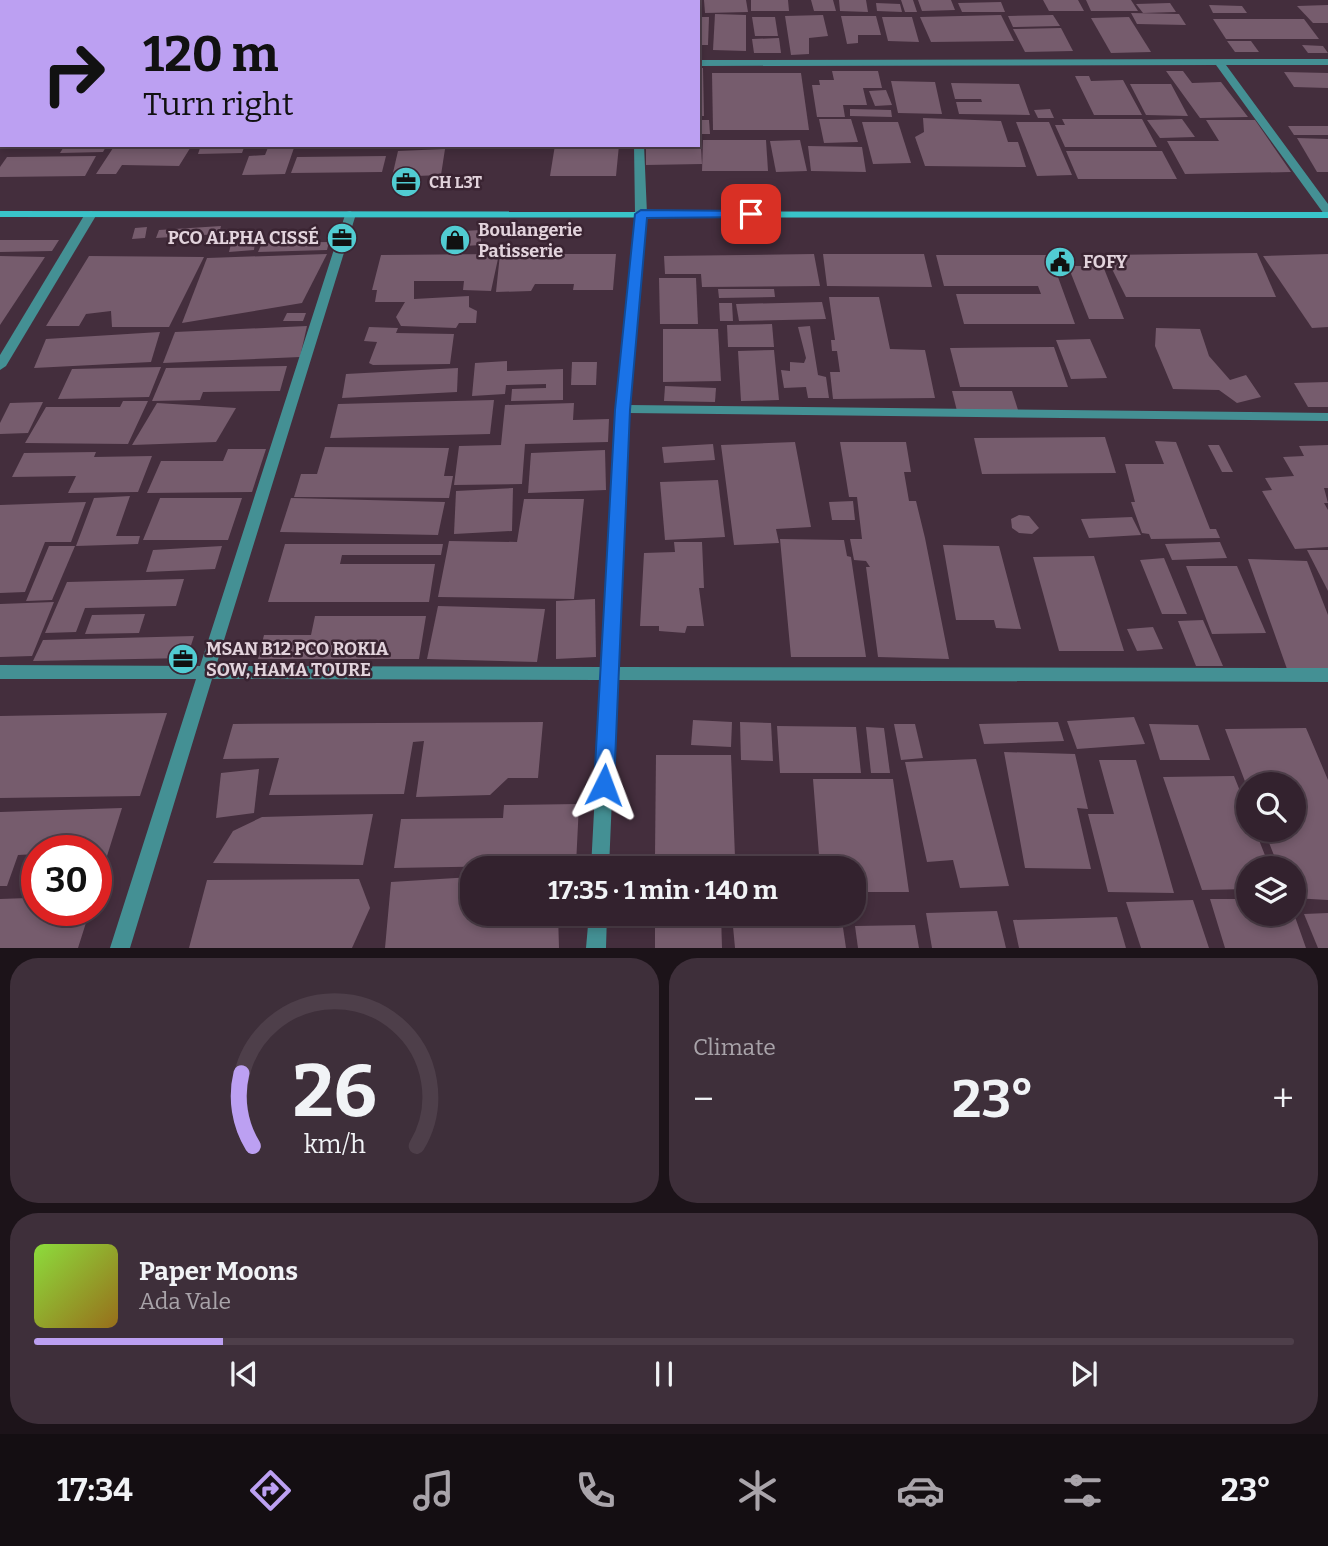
<!DOCTYPE html>
<html lang="en">
<head>
<meta charset="utf-8">
<style>
	body { margin:0; font-family:Bitter,serif; background:#3e2f3a; color:#f1f3f6; height:100vh; display:flex; flex-direction:column; font-size:26px; white-space:nowrap }
	* { box-sizing:border-box; margin:0 }
	p { font-size:23px; color:#a9a4aa }
	.icon { flex:none; width:38px; height:38px; fill:none; stroke:currentColor; stroke-width:2; stroke-linecap:round; stroke-linejoin:round }
	.map { position:relative; height:948px; overflow:hidden }
	.drawer { display:flex; flex-direction:column; gap:10px; padding:10px; background:#1c1319; flex:1 }
	.drawer>* { flex:none }
	.hud { position:absolute; left:0px; top:0px; width:700px; height:147px; box-shadow:0 4px 10px #0003,0 0 0 2px #4e3f4a; background:#bca0f2; color:#111; overflow:hidden }
	.buttons { position:absolute; left:1236px; top:772px; display:grid; gap:14px }
	.buttons a { display:grid; place-items:center; width:70px; height:70px; border-radius:50%; background:#33222e; box-shadow:0 4px 10px #0003,0 0 0 2px #4e3f4a; font-size:35px }
	.speed { position:absolute; left:21px; top:835px; display:flex; gap:14px; font-size:35px; font-weight:700; text-align:center }
	.speed>* { display:grid; place-content:center; width:91px; height:91px; border-radius:50%; background:#33222e; box-shadow:0 4px 10px #0003,0 0 0 2px #4e3f4a; line-height:1 }
	.speed .limit { border:10px solid #d22; background:#fff; color:#111 }
	.pin { position:absolute; display:grid; place-items:center; width:60px; height:60px; color:#fff; margin:-30px; border-radius:14px; box-shadow:0 4px 10px #0006 }
	.me { position:absolute; width:77px; margin:-38px; rotate:3deg; stroke-linejoin:round; filter:drop-shadow(0 0 5px #0008) }
	.turn { display:flex; align-items:center; gap:24px; height:147px; padding:0 28px; font-size:32px }
	.turn .icon { width:91px; height:91px; stroke-width:2.5 }
	.turn b { display:block; font-size:49px; line-height:60px }
	.big { font-size:52px; font-weight:700; line-height:1.1 }
	.drawer .card { flex:1; display:flex; flex-direction:column; justify-content:center; gap:10px; min-width:0; padding:0 24px; border-radius:28px; background:#3e2f3a }
	.drawer .dial { align-items:center; gap:0 }
	.dial svg { height:182px; overflow:visible; fill:none; stroke:#4e3f4a; stroke-width:7; stroke-linecap:round; text-anchor:middle }
	.dial text { fill:#f1f3f6; stroke:none }
	.song { display:flex; align-items:center; gap:21px }
	.cover { width:84px; height:84px; border-radius:10px; background:linear-gradient(135deg,hsl(90 70% 55%),hsl(40 70% 35%)) }
	.played { height:7px; border-radius:4px; background:linear-gradient(90deg,#bca0f2 15%,#4e3f4a 15%) }
	.keys { display:flex; justify-content:space-around; direction:ltr }
	.heat { display:flex; justify-content:space-between; align-items:center; font-size:38px; direction:ltr }
	.drawer .tiles { flex:1; display:grid; gap:10px; grid-template-columns:1fr 1fr }
	.card:last-child { grid-column:span 2 }
	.trip { position:absolute; left:460px; top:856px; width:406px; height:70px; border-radius:28px; background:#33222e; box-shadow:0 4px 10px #0003,0 0 0 2px #4e3f4a; font-weight:700; line-height:70px; text-align:center }
	.menu { display:flex; height:112px; justify-content:space-around; align-items:center; background:#140e12; color:#a9a4aa }
	.menu .icon { width:49px; height:49px }
	.menu .on { color:#bca0f2 }
	.menu b { font-size:32px; color:#f1f3f6 }
	.map>svg:first-child { display:block }
	.building { fill:#765c6d }
	.lines { fill:none; stroke-linecap:round; stroke-linejoin:round }
	.minor { fill:#449094; fill-rule:evenodd }
	.secondary { fill:#39c3c9; fill-rule:evenodd }
	.route { fill:#1a73e8; stroke:#114b97; stroke-width:2 }
	.labels { text-anchor:middle; dominant-baseline:central; stroke-width:5; stroke-linejoin:round; paint-order:stroke }
	.far-poi-label { font-size:16px; font-weight:bold; fill:#e2d3dc; stroke:#3a2432; text-anchor:start }
	.poi-label { font-size:18px; font-weight:bold; fill:#e2d3dc; stroke:#3a2432; text-anchor:start }
</style>
</head>
<body>
<div class="map">
<svg width="1328" height="948" viewBox="0 0 1328 948">
	<rect width="100%" height="100%" fill="#442e3d"/>
	<!-- building -->
	<g class="building">
		<path d="M704 0H746L748 12 705 13Z"/>
		<path d="M751 0H788L789 11H751Z"/>
		<path d="M811 0H833L836 11H814Z"/>
		<path d="M839 0H866L868 12 840 11Z"/>
		<path d="M901 0H913L917 12H905Z"/>
		<path d="M918 0H951L955 10 922 11Z"/>
		<path d="M1043 0H1078L1084 11H1049Z"/>
		<path d="M1086 0H1131L1138 11H1091Z"/>
		<path d="M1001 2 1005 12H962L958 3Z"/>
		<path d="M876 3 900 4 902 12 877 11Z"/>
		<path d="M1170 3 1176 12 1143 13 1136 4Z"/>
		<path d="M1209 5 1242 6 1247 13H1213Z"/>
		<path d="M1328 5V23H1313L1297 6Z"/>
		<path d="M1131 13 1179 14 1186 25 1137 24Z"/>
		<path d="M715 14 746 15V51L713 50Z"/>
		<path d="M823 15 828 36 809 38V54L791 55 785 16Z"/>
		<path d="M1001 15 1014 41 931 42 920 17Z"/>
		<path d="M1053 15 1060 26 1013 27 1008 16Z"/>
		<path d="M841 16H876L881 35H858V43L847 44Z"/>
		<path d="M698 17H709L708 45H698Z"/>
		<path d="M752 17H775L778 36H755Z"/>
		<path d="M882 17H912L919 42 888 41Z"/>
		<path d="M1129 17 1151 52 1111 53 1091 18Z"/>
		<path d="M1213 19H1304L1319 39H1226Z"/>
		<path d="M1061 28 1073 51 1025 52 1013 29Z"/>
		<path d="M779 38 781 53H754L752 39Z"/>
		<path d="M1227 41H1251L1259 52H1235Z"/>
		<path d="M1302 45 1323 46 1328 53H1308Z"/>
		<path d="M698 68H703L704 116H698Z"/>
		<path d="M832 71H878L882 88H863L867 105H843L845 117H817L812 85H820L819 80H834Z"/>
		<path d="M1166 71H1183L1192 83 1221 82 1248 117 1200 118Z"/>
		<path d="M1284 72 1328 73V88L1294 87Z"/>
		<path d="M712 73H801L809 130H713Z"/>
		<path d="M1075 76H1089L1091 81 1123 80 1142 115H1094Z"/>
		<path d="M891 81 935 82 942 114 898 113Z"/>
		<path d="M951 83 1019 84 1030 115 959 114 956 102H982L981 99H955Z"/>
		<path d="M1130 84H1171L1188 116 1146 115Z"/>
		<path d="M886 90 892 105 875 106 869 91Z"/>
		<path d="M850 109 891 110 892 117 850 116Z"/>
		<path d="M1050 109 1054 118H1038L1034 110Z"/>
		<path d="M923 118 1001 121 1008 142H1018L1026 167 925 166 915 137 924 132Z"/>
		<path d="M819 119H851L858 142 824 143Z"/>
		<path d="M1062 119H1142L1157 147H1065L1055 125H1065Z"/>
		<path d="M1182 119 1195 137 1160 138 1147 120Z"/>
		<path d="M698 120H709L710 134H698Z"/>
		<path d="M1206 120H1255L1291 172 1185 174 1167 141H1219Z"/>
		<path d="M862 122H898L911 163 873 164Z"/>
		<path d="M1016 122H1049L1072 175 1037 176Z"/>
		<path d="M1288 126H1328V135H1294Z"/>
		<path d="M1297 138 1328 139V172H1317Z"/>
		<path d="M703 140H766L768 171H702Z"/>
		<path d="M800 140 807 171 776 172 770 141Z"/>
		<path d="M65 145H107L103 152 60 153Z"/>
		<path d="M115 145H192L179 166 122 165 116 174H96Z"/>
		<path d="M201 145H245L242 153 198 154Z"/>
		<path d="M269 145H295L285 174 242 175 249 156 265 155Z"/>
		<path d="M555 145H619L616 176H550Z"/>
		<path d="M646 145 701 147 702 164 646 165Z"/>
		<path d="M808 146 862 147 866 172 811 171Z"/>
		<path d="M445 149 441 175 392 177 398 151Z"/>
		<path d="M1066 151H1162L1177 179H1078Z"/>
		<path d="M96 156 85 176 0 177V167L7 157Z"/>
		<path d="M386 156 382 172 291 173 297 157Z"/>
		<path d="M221 226 219 234 156 238 159 230Z"/>
		<path d="M147 227 145 238 132 239 135 228Z"/>
		<path d="M481 230V245L464 246V231Z"/>
		<path d="M0 240H59L52 251 0 252Z"/>
		<path d="M255 242 254 250 229 252 231 244Z"/>
		<path d="M329 242 327 250 258 252 262 243Z"/>
		<path d="M1257 253 1276 297H1126L1105 255Z"/>
		<path d="M327 254 302 303 182 323 207 258Z"/>
		<path d="M499 254 491 291 463 290 464 281H414V299L469 296V307L477 311 476 323H459L456 328 401 326 396 317 405 302H375L377 290H372L381 255Z"/>
		<path d="M500 254H616L613 290H573L574 284H535L531 291 496 292Z"/>
		<path d="M814 254 820 286 702 287 701 274H665L664 256Z"/>
		<path d="M823 254H924L932 287 827 286Z"/>
		<path d="M1328 254V327L1312 328 1263 256Z"/>
		<path d="M936 255H1050L1075 324H964L956 294H1041L1038 286H944Z"/>
		<path d="M0 256 45 257 0 325Z"/>
		<path d="M89 256 204 257 169 327H112L111 311 86 314 79 326H46Z"/>
		<path d="M1068 266H1103L1124 319H1089Z"/>
		<path d="M659 278H696L698 324H660Z"/>
		<path d="M718 289H774L775 297 719 298Z"/>
		<path d="M829 297H879L890 349 925 350 935 398 833 399 830 372H840L837 351H832L831 340H835Z"/>
		<path d="M822 302 826 319 739 321 736 304Z"/>
		<path d="M719 303H732L733 321H720Z"/>
		<path d="M287 313H306L303 321H283Z"/>
		<path d="M772 324 774 347H728L727 325Z"/>
		<path d="M307 326 300 357 163 363 175 332Z"/>
		<path d="M810 326 818 375 826 377 829 398H808L806 387 784 388 781 370 790 371V362L804 363 806 358 798 327Z"/>
		<path d="M369 327 398 328 396 333 454 334 450 364 373 365 369 363 377 342 364 341Z"/>
		<path d="M1156 328 1200 329 1209 356 1230 380 1246 375 1261 397 1237 403 1219 390 1173 389 1155 346Z"/>
		<path d="M663 329H718L721 381 663 382Z"/>
		<path d="M160 332 151 362 34 368 46 339Z"/>
		<path d="M1090 339 1107 378 1071 379 1056 340Z"/>
		<path d="M1054 347 1068 387H960L950 348Z"/>
		<path d="M774 350 779 400 741 401 738 351Z"/>
		<path d="M507 361V371L563 369V400L511 401 512 389 546 388V384L506 385 505 394 472 396 475 363Z"/>
		<path d="M572 362H597L596 385H571Z"/>
		<path d="M287 366 280 391 203 392 200 400 152 401 166 368Z"/>
		<path d="M161 367 149 397 58 399 72 369Z"/>
		<path d="M458 368 457 392 342 398 346 374Z"/>
		<path d="M1328 382V407H1308L1294 383Z"/>
		<path d="M665 386 716 388 715 402 664 401Z"/>
		<path d="M952 391H1012L1018 410 957 411Z"/>
		<path d="M494 400 490 434 330 438 338 404Z"/>
		<path d="M123 401H148L128 444 25 443 46 407H120Z"/>
		<path d="M43 402 28 433 0 434V423L10 403Z"/>
		<path d="M157 403 236 408 216 442 132 445Z"/>
		<path d="M574 403 573 420 609 419 608 442 525 444 522 484 454 485 459 446 501 445 505 405Z"/>
		<path d="M1105 437 1116 473 982 474 974 438Z"/>
		<path d="M1155 441 1176 442 1210 529H1216L1220 538 1151 539 1149 534 1142 533 1131 502H1135L1125 464H1164Z"/>
		<path d="M795 442 811 527 776 529 779 543 734 545 721 445Z"/>
		<path d="M840 442H906L911 472H904L909 501H916L925 538 949 659 878 657 866 567H870L866 561 854 560 850 539H862L857 497H849Z"/>
		<path d="M713 444 715 460 664 463 662 447Z"/>
		<path d="M1208 445H1219L1233 472H1222Z"/>
		<path d="M1328 445V488H1324L1328 503H1324L1328 510V547L1295 549 1262 491 1272 490 1265 478 1294 476 1283 457 1304 456 1299 446Z"/>
		<path d="M325 447 449 448 444 476H453L449 498 294 497 301 474H317Z"/>
		<path d="M228 449H266L252 492 147 493 161 461H223Z"/>
		<path d="M605 450 606 490 528 493 531 453Z"/>
		<path d="M96 452 94 457 152 456 138 492 68 493 76 476 12 477 24 453Z"/>
		<path d="M718 480 725 537 665 540 660 482Z"/>
		<path d="M513 488 512 531 454 534 456 491Z"/>
		<path d="M130 496 116 536H140L138 544 76 546 94 498Z"/>
		<path d="M160 498H242L228 540H143Z"/>
		<path d="M291 498 445 502 438 535 280 532Z"/>
		<path d="M524 499H584L574 599 438 597 449 541 517 542Z"/>
		<path d="M853 501 855 520H832L829 502Z"/>
		<path d="M86 502 71 542H45L25 592 0 593V505Z"/>
		<path d="M1019 515 1029 516 1039 528 1032 534 1019 533 1012 528 1011 519Z"/>
		<path d="M1132 517 1141 535 1089 538 1081 519Z"/>
		<path d="M780 539 844 540 847 556 851 557 866 657H791Z"/>
		<path d="M674 542H702L704 588H699L704 626H687L685 633 659 631V626H640L644 553 675 552Z"/>
		<path d="M1220 542 1227 558 1172 560 1165 544Z"/>
		<path d="M285 544H443L441 555H342L340 564H435L429 602H268Z"/>
		<path d="M943 545 999 546 1021 629 996 628 994 620H956Z"/>
		<path d="M49 546H75L52 600 26 601Z"/>
		<path d="M222 546 215 569 146 572 153 550Z"/>
		<path d="M1307 550H1328V591Z"/>
		<path d="M1094 556 1124 651H1059L1033 557Z"/>
		<path d="M1164 558 1187 614H1162L1140 560Z"/>
		<path d="M1248 559 1307 561 1328 615V671L1287 669Z"/>
		<path d="M1186 566H1237L1266 633 1212 634Z"/>
		<path d="M184 579 176 606 85 608 76 632 45 633 67 582Z"/>
		<path d="M595 599 596 657 556 659V601Z"/>
		<path d="M54 602 32 656 0 657V604Z"/>
		<path d="M438 606 545 609 537 662 427 659Z"/>
		<path d="M145 614 139 633 85 634 92 615Z"/>
		<path d="M315 616H426L419 659H258L264 635H311Z"/>
		<path d="M1203 620 1223 666H1196L1178 621Z"/>
		<path d="M1153 627 1163 649 1137 651 1127 629Z"/>
		<path d="M194 636 187 658 33 661 43 640Z"/>
		<path d="M167 713 140 796 0 798V716Z"/>
		<path d="M1134 717 1145 744 1077 749 1067 721Z"/>
		<path d="M693 720 732 722 731 747 691 745Z"/>
		<path d="M543 722 538 778H508L490 795 416 797 424 741 413 742 404 794 269 795 279 758 223 759 233 724Z"/>
		<path d="M740 722 771 723 773 761 741 760Z"/>
		<path d="M1058 722 1064 741 984 744 979 724Z"/>
		<path d="M894 724H915L923 758 901 760Z"/>
		<path d="M1149 724 1198 725 1210 760H1160Z"/>
		<path d="M777 726 856 727 861 773H780Z"/>
		<path d="M866 727 884 728 890 773H871Z"/>
		<path d="M1306 728 1328 780V900L1293 898V868H1279L1264 830H1293V784H1246L1225 729Z"/>
		<path d="M1004 752 1075 754 1088 809 1077 808 1091 869 1025 868Z"/>
		<path d="M656 755H731L735 857 655 856Z"/>
		<path d="M976 759 1009 886 960 888 953 860 927 862 905 762Z"/>
		<path d="M1099 760H1136L1174 893 1108 892 1088 814H1114Z"/>
		<path d="M259 769 254 813 216 818 221 773Z"/>
		<path d="M1234 776 1248 811V830H1255L1270 868H1248V889L1202 890 1163 777Z"/>
		<path d="M813 779H893L909 892H854V868H820Z"/>
		<path d="M579 804 576 865 394 868 401 819 503 818 504 805Z"/>
		<path d="M122 808 97 888 96 850H37V854L18 855 7 886H0V812Z"/>
		<path d="M373 814 363 865 213 863 233 831 262 817Z"/>
		<path d="M37 874V910H90L78 948H0V899L28 898Z"/>
		<path d="M472 877V914H558L559 948H385L391 882Z"/>
		<path d="M359 879 370 908 352 948H189L207 880Z"/>
		<path d="M1210 899H1248V914H1294L1306 948H1225Z"/>
		<path d="M1193 900 1209 948H1141L1126 902Z"/>
		<path d="M997 911 1006 948H932L926 913Z"/>
		<path d="M1328 913V948H1318L1304 914Z"/>
		<path d="M655 914H721L722 948H655Z"/>
		<path d="M790 914H841L846 948H735L732 916Z"/>
		<path d="M1117 917 1126 948H1019L1013 920Z"/>
		<path d="M915 925 919 948H858L855 926Z"/>
	</g>
	<g class="lines">
		<!-- minor -->
		<g class="minor">
			<path d="M20 0H29L19 2Z"/>
			<rect x="633" y="0" width="8" height="2"/>
			<path d="M2 14V20L0 21V15Z"/>
			<rect x="0" y="57" width="2" height="6"/>
			<path d="M1328 59V65H1226L1328 204V215L1324 214 1216 65 698 66V60Z"/>
			<path d="M634 145H644L647 214 629 405 1328 413V421L628 413 618 667 1328 668V682L617 680 609 868H591L601 680 212 679 130 948H110L196 679H0V665L200 666 346 212 350 211 356 214 216 666 602 667 615 409 635 214Z"/>
			<path d="M91 211 97 214 6 366 0 370V355L85 214Z"/>
			<path d="M589 914H607L606 948H586Z"/>
		</g>
		<!-- secondary -->
		<path class="secondary" d="M0 211 1328 212V218L0 217Z"/>
	</g>
	<!-- route -->
	<path class="route" d="M751 211 755 212V217L647 218 630 410 614 785 611 791 604 793 597 791 594 785 615 410 635 214 641 210Z"/>
	<!-- icons -->
	<defs>
		<g id="office-disc" transform="scale(1.575)"><circle r="9.5" fill="#51ccd2" stroke="#3a2432"/><path d="M-6-3h4V-5.5h4V-3h4V5H-6ZM-1-4.5V-3h2v-1.5ZM-6 0V1H6V0Z" fill="#111"/></g>
		<g id="shop-disc" transform="scale(1.575)"><circle r="9.5" fill="#51ccd2" stroke="#3a2432"/><path d="M-5-2.5h2.3a2.7 3.5 0 0 1 5.4 0H5L5.5 6h-11ZM-1.5-2.5h3a1.5 2.3 0 0 0-3 0Z" fill="#111"/></g>
		<g id="civic-disc" transform="scale(1.575)"><circle r="9.5" fill="#51ccd2" stroke="#3a2432"/><path d="M-.6-6.5H3V-4.5H.6V-3L4-1V1h2V6H-6V1h2V-1L-.6-3ZM-1.2 2.5V6h2.4V2.5Z" fill="#111"/></g>
	</defs>
	<g fill-rule="evenodd">
		<use href="#office-disc" x="406" y="182"/>
		<use href="#office-disc" x="342" y="238"/>
		<use href="#shop-disc" x="455" y="240"/>
		<use href="#civic-disc" x="1060" y="262"/>
		<use href="#office-disc" x="183" y="659"/>
	</g>
	<g class="labels">
		<!-- far-poi labels -->
		<g class="far-poi-label">
			<text x="429" y="182">CH L3T</text>
		</g>
		<!-- poi labels -->
		<g class="poi-label">
			<text x="478" y="230">Boulangerie<tspan x="478" dy="21">Patisserie</tspan></text>
			<text x="319" y="238" text-anchor="end">PCO ALPHA CISSÉ</text>
			<text x="1083" y="262">FOFY</text>
			<text x="206" y="649">MSAN B12 PCO ROKIA<tspan x="206" dy="21">SOW, HAMA TOURE</tspan></text>
		</g>
	</g>
</svg>
<div class="buttons">
<a><svg class="icon" aria-label="search" viewBox="0 0 24 24"><circle cx="10" cy="10" r="6"/><path d="M15 15l6 6"/></svg></a>
<a><svg class="icon" aria-label="layers" viewBox="0 0 24 24"><path d="M12 4l9 5-9 5-9-5zM3 14l9 5 9-5"/></svg></a>
</div>
<div class="speed"><div class="limit">30</div></div>
<div class="pin" style="left:751px;top:214px;background:#d93025"><svg class="icon" aria-label="arrive" viewBox="0 0 24 24"><path d="M6 21V4h12l-3 4 3 4H6"/></svg></div>
<svg class="me" style="left:604px;top:785px" viewBox="-20 -20 40 40"><path d="M0-17L14 15 0 8-14 15z" fill="#1a73e8" stroke="#fff" stroke-width="4"/></svg>
<div class="trip">17:35 · 1 min · 140 m</div>
<div class="hud">
<div class="turn"><svg class="icon" aria-label="right" viewBox="0 0 24 24"><path d="M7 20v-9h11M14 6l5 5-5 5"/></svg><div><b>120 m</b>Turn right</div></div>
</div>
</div>
<section class="drawer">
<div class="tiles">
<div class="card dial"><svg viewBox="0 0 100 80">
<path d="M14 69A42 42 0 1 1 86 69"/>
<path d="M14 69A42 42 0 0 1 9 37" stroke="#bca0f2"/>
<text x="50" y="56" font-size="32" font-weight="700">26</text>
<text x="50" y="72" font-size="11">km/h</text>
</svg></div>
<div class="card"><p>Climate</p>
<div class="heat"><a>−</a><b class="big">23°</b><a>+</a></div>
</div>
<div class="card">
<div class="song"><i class="cover"></i><div><b>Paper Moons</b><p>Ada Vale</p></div></div>
<div class="played"></div>
<div class="keys"><svg class="icon" aria-label="previous" viewBox="0 0 24 24"><path d="M18 5L8 12l10 7zM5 5v14"/></svg><svg class="icon" aria-label="pause" viewBox="0 0 24 24"><path d="M8 5v14M16 5v14"/></svg><svg class="icon" aria-label="next" viewBox="0 0 24 24"><path d="M6 5l10 7-10 7zM19 5v14"/></svg></div>
</div>
</div>
</section>
<nav class="menu">
<b>17:34</b>
<svg class="icon on" aria-label="directions" viewBox="0 0 24 24"><path d="M12 3l9 9-9 9-9-9zM9 14v-3h6M13 9l2 2-2 2"/></svg>
<svg class="icon" aria-label="music" viewBox="0 0 24 24"><path d="M9 18V5l10-2v13"/><circle cx="6" cy="18" r="3"/><circle cx="16" cy="16" r="3"/></svg>
<svg class="icon" aria-label="phone" viewBox="0 0 24 24"><path d="M5 4h4l2 5-3 2q2 4 5 5l2-3 5 2v4C11 20 4 13 5 4z"/></svg>
<svg class="icon" aria-label="climate" viewBox="0 0 24 24"><path d="M12 3v18M4 7l16 10M4 17L20 7"/></svg>
<svg class="icon" aria-label="car" viewBox="0 0 24 24"><path d="M5 17H2v-5l4-1 3-4h7l3 4 3 1v5h-3M9 17h6M6 11h13"/><circle cx="7" cy="17" r="2"/><circle cx="17" cy="17" r="2"/></svg>
<svg class="icon" aria-label="filters" viewBox="0 0 24 24"><path d="M4 7h16M4 17h16"/><circle cx="9" cy="7" r="2"/><circle cx="15" cy="17" r="2"/></svg>
<b>23°</b>
</nav>
</body>
</html>
